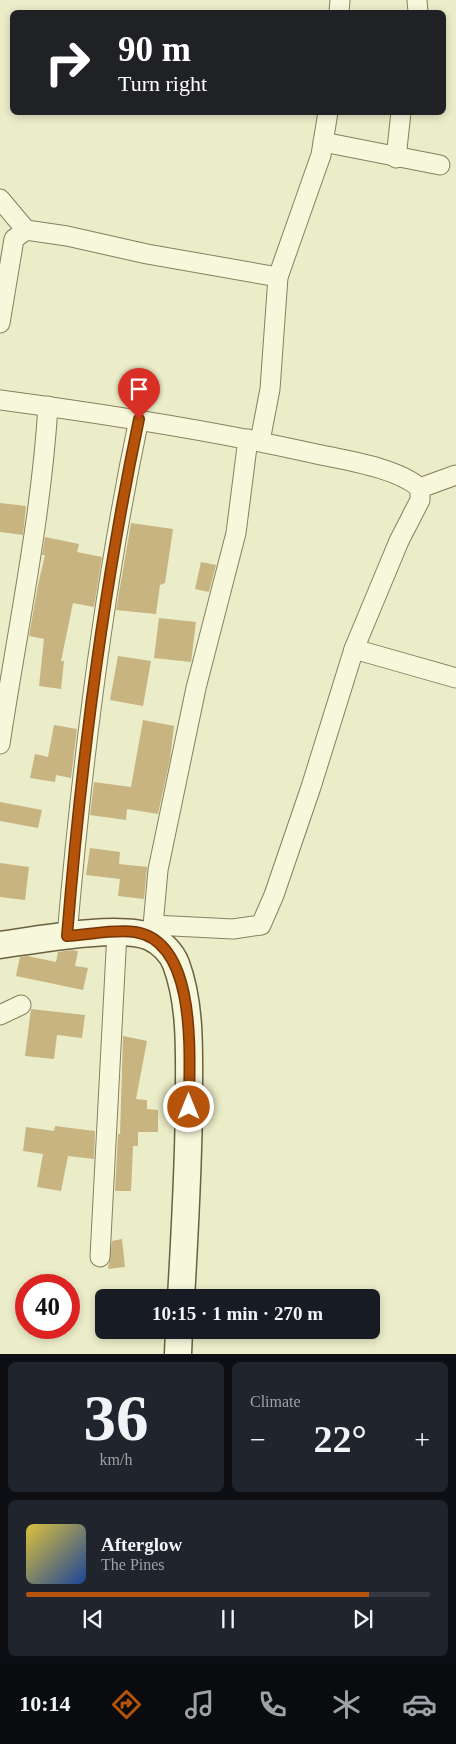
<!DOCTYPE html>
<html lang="en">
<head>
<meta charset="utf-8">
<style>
	body { margin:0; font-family:"Times New Roman",serif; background:#20242c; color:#f1f3f6; height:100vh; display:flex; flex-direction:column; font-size:19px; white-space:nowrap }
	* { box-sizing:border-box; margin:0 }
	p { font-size:16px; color:#9ea1a6 }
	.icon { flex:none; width:28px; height:28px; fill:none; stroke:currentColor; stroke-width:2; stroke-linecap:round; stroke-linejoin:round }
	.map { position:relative; height:1354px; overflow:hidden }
	.drawer { display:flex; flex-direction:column; gap:8px; padding:8px; background:#0d0f14; flex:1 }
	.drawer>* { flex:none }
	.banner { position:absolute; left:10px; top:10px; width:436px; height:105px; border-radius:8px; box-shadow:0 2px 8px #0003; background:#202124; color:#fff; overflow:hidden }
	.speed { position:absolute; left:15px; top:1274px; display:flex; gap:10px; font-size:25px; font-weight:700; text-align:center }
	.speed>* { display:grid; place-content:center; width:65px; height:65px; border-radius:50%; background:#171b24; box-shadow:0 2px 8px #0003; line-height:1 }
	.speed .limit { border:8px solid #d22; background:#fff; color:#111 }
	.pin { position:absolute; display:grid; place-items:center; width:42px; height:42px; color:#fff; margin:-51px -21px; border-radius:50% 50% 50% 0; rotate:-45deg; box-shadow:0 0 5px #0007 }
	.pin .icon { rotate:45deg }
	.me { position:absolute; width:55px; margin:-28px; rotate:0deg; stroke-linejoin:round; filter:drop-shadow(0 0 4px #0008) }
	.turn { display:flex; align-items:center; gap:18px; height:105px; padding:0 25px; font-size:22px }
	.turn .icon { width:65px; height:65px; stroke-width:2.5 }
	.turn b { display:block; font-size:35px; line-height:42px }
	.big { font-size:38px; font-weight:600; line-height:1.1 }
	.drawer .widget { flex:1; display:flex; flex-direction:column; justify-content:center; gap:8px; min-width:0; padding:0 18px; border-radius:8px; background:#20242c }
	.drawer .dial { align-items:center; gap:0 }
	.dial b { font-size:65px; line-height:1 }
	.song { display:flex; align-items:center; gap:15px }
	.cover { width:60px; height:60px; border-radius:8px; background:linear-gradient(135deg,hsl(50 70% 55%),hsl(220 70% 35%)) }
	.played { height:5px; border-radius:2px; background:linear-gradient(90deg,#b45309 85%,#363941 85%) }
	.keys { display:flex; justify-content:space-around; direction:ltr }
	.heat { display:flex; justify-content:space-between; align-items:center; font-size:28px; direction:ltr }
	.drawer .tiles { flex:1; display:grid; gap:8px; grid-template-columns:1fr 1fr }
	.widget:last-child { grid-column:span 2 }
	.trip { position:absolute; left:95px; top:1289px; width:285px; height:50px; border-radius:8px; background:#171b24; box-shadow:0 2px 8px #0003; font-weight:600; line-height:50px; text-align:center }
	.dock { display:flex; height:80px; justify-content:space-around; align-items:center; background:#090b0e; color:#9ea1a6 }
	.dock .icon { width:35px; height:35px }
	.dock .current { color:#b45309 }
	.dock b { font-size:22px; color:#f1f3f6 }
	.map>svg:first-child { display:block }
	.building { fill:#c7b481 }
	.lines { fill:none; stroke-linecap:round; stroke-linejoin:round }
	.street-casing { stroke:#87805e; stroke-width:21 }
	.secondary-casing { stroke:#696141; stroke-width:29 }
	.street { stroke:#f6f7db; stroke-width:19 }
	.secondary { stroke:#f6f7db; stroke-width:26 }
	.route-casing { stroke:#753606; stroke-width:12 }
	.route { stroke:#b45309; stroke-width:9 }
</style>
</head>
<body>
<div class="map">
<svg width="456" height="1354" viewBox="0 0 456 1354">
	<rect width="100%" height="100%" fill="#ebecc8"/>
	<!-- building -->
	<g class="building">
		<path d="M0 503 26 506 23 535 0 532Z"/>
		<path d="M131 523 173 529 165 583 160 585 156 614 116 610Z"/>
		<path d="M45 537 79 544 77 552 102 557 94 607 73 603 61 661H64L61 689 39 686 44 639 29 636 38 585 45 555H42Z"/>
		<path d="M201 562 216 565 209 592 195 589Z"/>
		<path d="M159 618 196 622 191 662 154 658Z"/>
		<path d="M118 656 151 661 143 706 110 700Z"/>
		<path d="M143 720 174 726 170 759 158 814 127 809 126 820 90 815 94 782 131 787Z"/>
		<path d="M54 725 77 729 71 778 56 775 55 782 30 778 35 754 48 757Z"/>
		<path d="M0 802 42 810 38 828 0 821Z"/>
		<path d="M90 848 120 852 119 864 147 867 144 899 118 896 120 879 86 875Z"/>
		<path d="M0 863 29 867 25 900 0 897Z"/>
		<path d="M72 950 78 951 75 966 88 968 83 990 16 976 20 957 27 956 56 962 58 952Z"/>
		<path d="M31 1009 85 1015 82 1038 57 1035 54 1059 25 1056Z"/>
		<path d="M123 1036 147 1041 136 1099 147 1100V1109L158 1110V1132H138V1146H133L131 1191H115L118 1134H120Z"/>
		<path d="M55 1126 95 1131 94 1159 68 1156 61 1191 37 1187 43 1154 23 1151 26 1127 54 1131Z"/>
		<path d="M122 1239 125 1267 108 1269 112 1241Z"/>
	</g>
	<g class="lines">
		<!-- street casing -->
		<g class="street-casing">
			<g id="street">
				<path d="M417 0 418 12"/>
				<path d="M339 12 340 0"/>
				<path d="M323 142 440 165"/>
				<path d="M396 158 401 112"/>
				<path d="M0 199 26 230"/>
				<path d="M0 323 14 239 26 230 67 236 147 254 278 277"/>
				<path d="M0 400C105 414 209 430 312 453 343 460 396 467 420 488V500L399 541 354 649 311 787 274 895 261 925 233 929 153 925"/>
				<path d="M260 441 270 389 278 277 321 155 328 112"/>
				<path d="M420 488 456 475"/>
				<path d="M354 649 456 678"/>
				<path d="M0 744C17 631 41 520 48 406"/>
				<path d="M67 936C82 762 103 590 139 419"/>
				<path d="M152 937 158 870 196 688 236 533 248 439"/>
				<path d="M0 1015 21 1005"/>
				<path d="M100 1257 117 932"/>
			</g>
		</g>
		<!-- secondary casing -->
		<g class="secondary-casing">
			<g id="secondary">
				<path d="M0 945C35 940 121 924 150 937 161 942 172 953 176 964 191 1004 189 1051 189 1092 189 1161 185 1229 181 1298"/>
				<path d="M178 1354 179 1330"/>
			</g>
		</g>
		<!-- street -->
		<use href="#street" class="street"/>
		<!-- secondary -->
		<use href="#secondary" class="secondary"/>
	</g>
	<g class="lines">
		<!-- route casing -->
		<g class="route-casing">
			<path id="route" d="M139 419C103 590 81 762 67 936 88 935 114 929 135 932 199 942 189 1060 189 1107"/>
		</g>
		<!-- route -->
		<use href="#route" class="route"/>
	</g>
</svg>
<div class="speed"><div class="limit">40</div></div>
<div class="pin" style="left:139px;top:419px;background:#d93025"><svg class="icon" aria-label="arrive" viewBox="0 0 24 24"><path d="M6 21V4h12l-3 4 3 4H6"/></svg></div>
<svg class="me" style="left:189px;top:1107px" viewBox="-20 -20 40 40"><circle r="17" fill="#b45309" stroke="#fff" stroke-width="3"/><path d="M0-11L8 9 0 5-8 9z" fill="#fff"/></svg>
<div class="trip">10:15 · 1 min · 270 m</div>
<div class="banner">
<div class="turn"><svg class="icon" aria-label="right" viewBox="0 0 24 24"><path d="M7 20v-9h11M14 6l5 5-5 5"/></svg><div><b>90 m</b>Turn right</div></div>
</div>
</div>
<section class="drawer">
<div class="tiles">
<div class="widget dial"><b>36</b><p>km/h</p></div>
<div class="widget"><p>Climate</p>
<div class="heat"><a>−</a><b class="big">22°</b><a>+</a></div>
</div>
<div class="widget">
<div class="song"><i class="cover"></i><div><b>Afterglow</b><p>The Pines</p></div></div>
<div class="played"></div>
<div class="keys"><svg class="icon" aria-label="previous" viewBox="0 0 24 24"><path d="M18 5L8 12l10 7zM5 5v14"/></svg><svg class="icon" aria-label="pause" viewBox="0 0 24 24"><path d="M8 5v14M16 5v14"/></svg><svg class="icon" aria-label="next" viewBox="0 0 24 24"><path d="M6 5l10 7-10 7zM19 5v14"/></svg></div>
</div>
</div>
</section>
<nav class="dock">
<b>10:14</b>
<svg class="icon current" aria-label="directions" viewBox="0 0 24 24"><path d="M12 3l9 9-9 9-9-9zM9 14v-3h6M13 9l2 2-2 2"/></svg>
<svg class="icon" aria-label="music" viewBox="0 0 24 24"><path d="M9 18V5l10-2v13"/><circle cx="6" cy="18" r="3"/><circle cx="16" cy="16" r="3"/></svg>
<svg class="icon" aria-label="phone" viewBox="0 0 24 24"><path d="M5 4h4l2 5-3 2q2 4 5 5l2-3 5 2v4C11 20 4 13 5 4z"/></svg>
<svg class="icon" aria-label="climate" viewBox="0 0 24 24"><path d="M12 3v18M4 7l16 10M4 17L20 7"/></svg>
<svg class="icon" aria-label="car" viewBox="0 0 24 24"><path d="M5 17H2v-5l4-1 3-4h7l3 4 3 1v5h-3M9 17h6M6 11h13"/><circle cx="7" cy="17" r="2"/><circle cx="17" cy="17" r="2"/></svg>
</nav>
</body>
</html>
